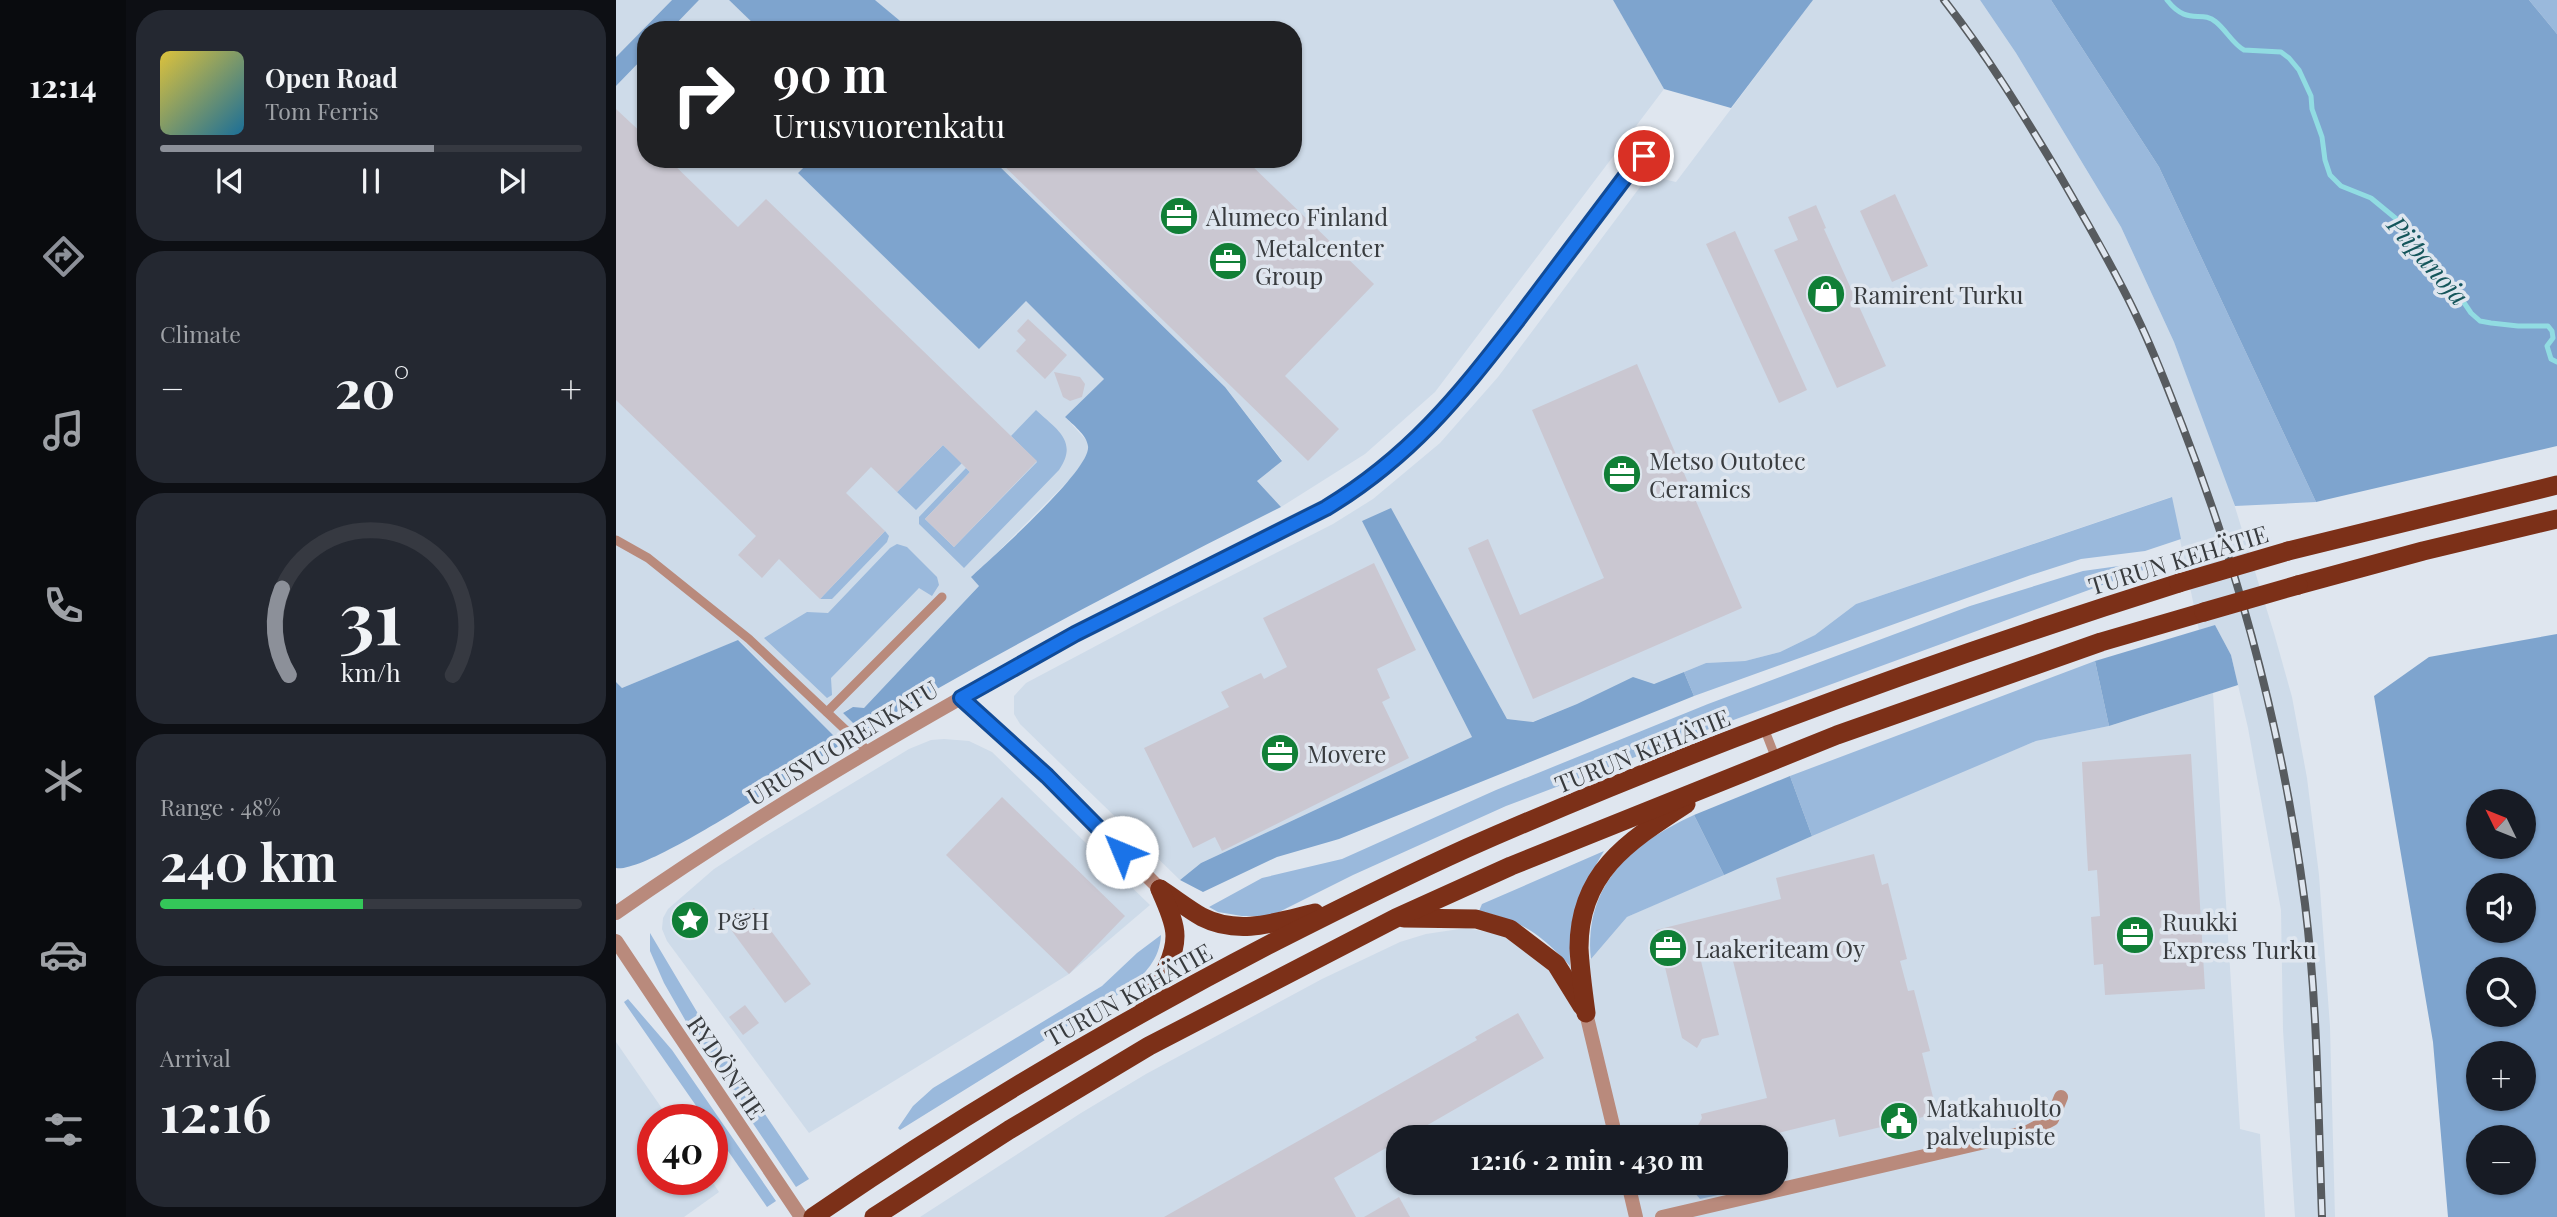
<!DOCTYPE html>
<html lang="en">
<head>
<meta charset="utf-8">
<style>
	body { margin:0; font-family:"Playfair Display",serif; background:#242831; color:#f1f3f6; height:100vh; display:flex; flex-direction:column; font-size:26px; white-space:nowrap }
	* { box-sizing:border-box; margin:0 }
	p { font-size:23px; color:#9ea1a6 }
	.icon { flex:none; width:38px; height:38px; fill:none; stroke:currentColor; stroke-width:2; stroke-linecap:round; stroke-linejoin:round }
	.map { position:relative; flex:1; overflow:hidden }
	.side { display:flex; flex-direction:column; gap:10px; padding:10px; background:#0d0f14; width:490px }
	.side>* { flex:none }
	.top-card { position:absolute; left:21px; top:21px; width:665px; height:147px; border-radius:28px; box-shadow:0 2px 5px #0004; background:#202124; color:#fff; overflow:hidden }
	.needle { width:46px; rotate:313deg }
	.tools { position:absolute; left:1850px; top:789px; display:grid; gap:14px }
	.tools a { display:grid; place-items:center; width:70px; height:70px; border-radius:50%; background:#171b24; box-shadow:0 2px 5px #0004; font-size:35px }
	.speed { position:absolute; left:21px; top:1104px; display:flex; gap:14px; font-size:35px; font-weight:700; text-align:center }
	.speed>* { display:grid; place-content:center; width:91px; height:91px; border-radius:50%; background:#171b24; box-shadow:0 2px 5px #0004; line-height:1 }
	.speed .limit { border:10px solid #d22; background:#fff; color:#111 }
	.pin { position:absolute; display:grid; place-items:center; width:60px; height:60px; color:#fff; margin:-30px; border:4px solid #fff; border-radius:50%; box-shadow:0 2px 7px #0007 }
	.me { position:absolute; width:77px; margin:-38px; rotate:315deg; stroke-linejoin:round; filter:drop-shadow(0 0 5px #0008) }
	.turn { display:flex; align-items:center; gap:24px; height:147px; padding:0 21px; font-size:32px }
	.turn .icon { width:91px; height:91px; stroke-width:2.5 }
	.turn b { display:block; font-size:49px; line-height:60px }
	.big { font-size:52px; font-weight:700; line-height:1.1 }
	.side .widget { flex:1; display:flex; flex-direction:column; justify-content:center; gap:10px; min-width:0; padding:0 24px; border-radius:28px; background:#242831 }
	.side .dial { align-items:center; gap:0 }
	.dial svg { height:182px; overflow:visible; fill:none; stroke:#363941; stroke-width:7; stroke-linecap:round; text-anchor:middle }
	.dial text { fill:#f1f3f6; stroke:none }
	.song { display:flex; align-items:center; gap:21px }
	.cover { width:84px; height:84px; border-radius:10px; background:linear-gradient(135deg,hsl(50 70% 55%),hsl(200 70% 35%)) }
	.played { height:7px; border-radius:4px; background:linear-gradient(90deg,#8c9099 65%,#363941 65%) }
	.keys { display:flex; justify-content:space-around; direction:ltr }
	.heat { display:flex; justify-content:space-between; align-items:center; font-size:38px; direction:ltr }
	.charge { height:10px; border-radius:5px; background:linear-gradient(90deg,#34c759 48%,#363941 0) }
	.trip { position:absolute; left:770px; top:1125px; width:402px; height:70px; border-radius:28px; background:#171b24; box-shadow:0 2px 5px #0004; font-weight:700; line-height:70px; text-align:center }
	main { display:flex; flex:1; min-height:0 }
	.tab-bar { display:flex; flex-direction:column; width:126px; justify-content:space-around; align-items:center; background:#090b0e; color:#9ea1a6 }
	.tab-bar .icon { width:49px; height:49px }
	.tab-bar .active { color:#8c9099 }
	.tab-bar b { font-size:32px; color:#f1f3f6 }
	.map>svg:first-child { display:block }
	.built { fill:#cedbe9; fill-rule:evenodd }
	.green { fill:#9ab9dc }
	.forest { fill:#7ea4ce; fill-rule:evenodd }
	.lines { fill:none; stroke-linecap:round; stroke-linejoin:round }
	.stream { stroke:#91dce2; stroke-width:5 }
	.building { fill:#cac7d1 }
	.service { stroke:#b98a7c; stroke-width:9 }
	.minor { stroke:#b98a7c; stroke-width:14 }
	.tertiary { stroke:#b98a7c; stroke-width:14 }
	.trunk { stroke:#7c3018; stroke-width:19 }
	.rail-casing { stroke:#575b5f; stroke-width:8 }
	.rail { stroke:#dfe6ef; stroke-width:5; stroke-dasharray:16; stroke-linecap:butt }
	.trunk-bridge { stroke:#7c3018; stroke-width:19 }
	.route-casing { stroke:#114b97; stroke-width:18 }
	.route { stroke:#1a73e8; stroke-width:12 }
	.labels { text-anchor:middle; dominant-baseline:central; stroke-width:7; stroke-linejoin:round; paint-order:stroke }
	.poi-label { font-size:24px; fill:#383b3e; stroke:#dfe6ef; text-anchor:start }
	.street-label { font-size:24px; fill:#383b3e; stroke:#dfe6ef }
	.water-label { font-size:26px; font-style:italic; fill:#15565b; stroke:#dfe6ef }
</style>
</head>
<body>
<main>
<nav class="tab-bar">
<b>12:14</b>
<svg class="icon active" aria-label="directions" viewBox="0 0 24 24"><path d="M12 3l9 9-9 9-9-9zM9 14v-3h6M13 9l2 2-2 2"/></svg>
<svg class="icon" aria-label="music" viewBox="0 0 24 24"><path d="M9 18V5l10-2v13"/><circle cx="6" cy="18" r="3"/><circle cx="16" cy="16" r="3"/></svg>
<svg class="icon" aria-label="phone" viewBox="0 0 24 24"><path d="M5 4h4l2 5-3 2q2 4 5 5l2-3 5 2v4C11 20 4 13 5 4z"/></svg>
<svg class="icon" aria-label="climate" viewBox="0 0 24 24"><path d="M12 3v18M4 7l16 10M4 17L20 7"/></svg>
<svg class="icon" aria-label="car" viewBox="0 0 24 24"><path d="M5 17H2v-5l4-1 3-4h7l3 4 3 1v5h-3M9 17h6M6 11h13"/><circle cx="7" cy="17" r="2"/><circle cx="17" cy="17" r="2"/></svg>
<svg class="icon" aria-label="filters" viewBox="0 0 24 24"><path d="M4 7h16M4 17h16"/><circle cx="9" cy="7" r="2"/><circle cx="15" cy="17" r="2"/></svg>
</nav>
<section class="side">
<div class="widget">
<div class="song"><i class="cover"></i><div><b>Open Road</b><p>Tom Ferris</p></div></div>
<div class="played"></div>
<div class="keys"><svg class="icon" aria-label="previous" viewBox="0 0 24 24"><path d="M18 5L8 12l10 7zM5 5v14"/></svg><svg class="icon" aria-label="pause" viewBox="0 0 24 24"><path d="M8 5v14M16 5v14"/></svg><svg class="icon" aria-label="next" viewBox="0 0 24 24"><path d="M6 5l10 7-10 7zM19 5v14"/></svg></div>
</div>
<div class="widget"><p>Climate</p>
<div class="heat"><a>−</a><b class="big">20°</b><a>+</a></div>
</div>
<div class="widget dial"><svg viewBox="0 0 100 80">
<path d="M14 69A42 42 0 1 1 86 69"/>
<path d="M14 69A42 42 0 0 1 11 31" stroke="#8c9099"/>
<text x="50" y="56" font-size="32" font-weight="700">31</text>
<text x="50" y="72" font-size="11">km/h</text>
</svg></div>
<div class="widget"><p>Range · 48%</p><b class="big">240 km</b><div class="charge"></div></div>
<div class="widget"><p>Arrival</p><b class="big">12:16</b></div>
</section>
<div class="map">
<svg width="1941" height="1217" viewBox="0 0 1941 1217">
	<rect width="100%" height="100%" fill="#dfe6ef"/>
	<!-- built -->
	<g class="built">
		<path d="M0 0H56L0 57Z"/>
		<path d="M83 0H113L144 30H54Z"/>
		<path d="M259 0H997L1048 89 819 392 749 454 665 507 641 481 666 460 609 387 376 159H677V30H295Z"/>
		<path d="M1197 0H1364L1400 53 1505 227 1558 342 1610 478 1658 633 1676 697 1691 778 1703 875 1714 1027 1719 1217H1679L1667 1030 1665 910 1632 728 1615 655 1599 625 1583 630 1555 497 1240 604 1199 635 1164 652 1129 661 1090 663 1038 684 961 704 916 722 891 719 775 509 747 522 856 737 585 863 564 880 404 724 398 714V696L410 683 542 613 717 524 757 499 824 443 882 377 1024 187 1039 177 1060 182Z"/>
		<path d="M30 55V159H196L182 173 363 348 410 301 488 379 449 417 472 442 473 451 461 472 356 578 364 585 248 708 232 709 227 713 246 732 226 744 123 640 6 688 0 682V86Z"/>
		<path d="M1597 693 1624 1129 1644 1134 1649 1217H304L465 1113 530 1074 706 979 784 942 810 934 850 928 887 935 936 971 975 959 1011 917 1280 798 1420 741 1493 726ZM782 1138H1160V1183H782Z"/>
		<path d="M328 739 353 741 376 752 534 905 453 974 193 1133 51 941 46 929 47 918 52 909 98 869 146 838 293 749 315 740Z"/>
		<path d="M0 1042 54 1120H37V1180H95L103 1192 68 1217H0Z"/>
	</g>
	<!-- green -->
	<g class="green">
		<path d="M1364 0H1435L1543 167 1700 502 1619 506 1558 342 1505 227 1400 53Z"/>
		<path d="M1913 0H1941V34Z"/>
		<path d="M420 410C440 429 463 441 443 470L348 568 303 524V517L350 468 354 472 309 519 338 547 421 462 395 436Z"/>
		<path d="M327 445 346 463 300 510 281 492Z"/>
		<path d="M1556 497 1565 539 1529 551 1465 559 1415 575 1078 696 1068 672 1090 663 1129 661 1164 652 1199 635 1240 604Z"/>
		<path d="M269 531 273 536 271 542 216 599H204Z"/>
		<path d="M281 544 291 547 321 577 323 585 316 596 303 588 215 678 216 695 211 698 148 638 191 612 212 613 274 548Z"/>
		<path d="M1546 560 1544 564 1101 726 890 806 737 875 655 916H626L602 912 593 907 646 878 726 859 880 790 1092 704 1354 606 1467 571Z"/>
		<path d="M1479 661 1493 726 1420 741 1196 836 1174 776Z"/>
		<path d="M1078 815 1108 875 1011 917 975 959C968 884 1015 844 1078 815Z"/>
		<path d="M988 851C964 891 953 920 954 966 924 934 907 921 863 911L866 904Z"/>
		<path d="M34 933 90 1027 193 1179 180 1187 80 1039 48 983 34 951Z"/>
		<path d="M545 935C544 959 529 974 511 989L284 1130 282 1128 297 1106 317 1088 486 986 521 953Z"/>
		<path d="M12 999 56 1050 160 1201 151 1207 96 1128V1120H90L10 1005 8 1002Z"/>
		<path d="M1085 1183H1157L1084 1199 1078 1192 1082 1184Z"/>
	</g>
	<!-- forest -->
	<g class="forest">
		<path d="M56 0H83L54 30H30V55L0 86V57Z"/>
		<path d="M113 0H259L295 30H144Z"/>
		<path d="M997 0H1197L1115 108 1048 89Z"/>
		<path d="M1435 0H1913L1941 34V446L1700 502 1543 167Z"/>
		<path d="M196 159H376L609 387 666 461 641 481 665 507C523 578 383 652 246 732L227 713 237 707 248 708 363 586 355 577C375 558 476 469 472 446 471 435 456 424 449 417L488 379 410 301 363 349 182 173Z"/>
		<path d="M775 508 891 719 917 722 961 704 1017 677 1038 684 1068 672 1078 696 723 839 661 857 587 892 564 880 585 863 856 737 746 521Z"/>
		<path d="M1599 625 1615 655 1622 685 1493 726 1479 661Z"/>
		<path d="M1941 634V1217H1832L1817 1042 1758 696 1813 657ZM1862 802H1908V847H1862ZM1862 886H1908V931H1862ZM1862 970H1908V1015H1862ZM1862 1054H1908V1099H1862ZM1862 1138H1908V1183H1862Z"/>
		<path d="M122 640 226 744C189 766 32 874 0 868V682L6 688Z"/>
		<path d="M1174 776 1196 836 1108 875 1078 815Z"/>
	</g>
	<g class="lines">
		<!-- stream -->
		<path class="stream" d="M1551 0C1572 27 1585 9 1600 22 1610 30 1617 44 1628 50L1665 52 1673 58 1683 70 1695 96 1696 109 1706 137 1709 160 1714 175 1725 186 1755 198 1789 226 1834 282 1855 313 1864 321 1875 323 1902 326H1932L1936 331 1937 338 1931 346 1935 359 1941 362"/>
	</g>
	<!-- building -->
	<g class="building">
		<path d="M0 109 30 137V159H52L122 227 150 199 421 461 338 547 309 519 354 472 327 445 281 492 255 467 230 493 269 531 204 599 163 559 146 578 122 555 140 536 0 400Z"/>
		<path d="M381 159H629L758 284 669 376 723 429 692 461Z"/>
		<path d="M1279 194 1312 266 1276 282 1244 211Z"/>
		<path d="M1200 205 1210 228 1208 229 1270 366 1221 388 1158 250 1182 240 1172 217Z"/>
		<path d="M1119 231 1191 390 1163 403 1090 244Z"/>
		<path d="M412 319 451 355 429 379 400 351 410 340 401 331Z"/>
		<path d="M1021 364 1126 608 917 699 852 548 872 539 904 615 988 578 916 410Z"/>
		<path d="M438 372 464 377 469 384 466 397 454 401 447 397Z"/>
		<path d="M758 563 800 650 761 669 774 698 766 702 793 758 606 851 599 837 577 848 528 748 613 707 605 692 645 673 648 679 671 667 647 618Z"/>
		<path d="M1575 754 1589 989 1489 995 1487 964 1478 965 1475 917 1484 916 1481 870 1472 871 1466 762Z"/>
		<path d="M386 797 509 916 453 974 330 855Z"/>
		<path d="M1258 854 1266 885 1272 883 1291 959 1284 961 1292 991 1298 990 1314 1051 1306 1053 1321 1113 1303 1118 1304 1124 1266 1133 1265 1127 1223 1137 1219 1119 1142 1138H1091L1089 1132 1081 1127 1086 1118 1085 1114 1151 1098 1114 949 1084 957 1103 1035 1086 1039 1081 1048 1066 1038 1040 930 1165 899 1160 878Z"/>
		<path d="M138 908 195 984 169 1003 113 927Z"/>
		<path d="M129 1005 143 1023 127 1035 113 1017Z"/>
		<path d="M902 1013 928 1058 789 1138H782V1141L718 1178 740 1217H548L861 1040 859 1037Z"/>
		<path d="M783 1197 794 1217H748Z"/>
	</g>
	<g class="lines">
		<!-- service -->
		<g class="service">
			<path d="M0 540 32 558 133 639 252 751"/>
			<path d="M211 712 326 597"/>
			<path d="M1148 728 1160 759"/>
		</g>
		<!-- minor -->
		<g class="minor">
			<path d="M345 698 459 634 710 508 761 475 813 428 852 385 1012 172 1044 140"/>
			<path d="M1046 1217 1412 1132 1436 1119 1445 1097"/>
		</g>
		<!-- tertiary -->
		<g class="tertiary">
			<path d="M0 913C111 835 227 765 345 698L431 776 544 889"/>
			<path d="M0 941 185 1217"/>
			<path d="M970 1013 1000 1138"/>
			<path d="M1012 1183 1020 1217"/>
		</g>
		<!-- trunk -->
		<g class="trunk">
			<path d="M1672 551 1941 485"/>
			<path d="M1682 585 1807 551 1941 519"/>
			<path d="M544 889C558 898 572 909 586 917 623 936 661 922 699 913"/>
			<path d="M788 918 860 919 894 929 940 964 966 1006"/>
			<path d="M527 1012C538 990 559 962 559 936 559 921 550 904 544 889"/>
			<path d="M970 1013C967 991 964 969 963 948 963 872 1013 841 1070 804"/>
			<path d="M197 1217C345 1115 500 1024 660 941 723 909 787 877 851 848 1083 746 1322 659 1563 583"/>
			<path d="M258 1217 393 1130 533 1046 780 918 895 866 1221 735 1485 642 1588 612"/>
		</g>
		<!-- rail casing -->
		<g class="rail-casing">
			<path id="rail" d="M1328 0C1371 55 1407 114 1443 174 1470 221 1498 268 1521 317 1538 352 1552 389 1566 425 1626 579 1668 741 1689 904 1702 1008 1702 1113 1706 1217"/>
		</g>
		<!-- rail -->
		<use href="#rail" class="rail"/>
		<!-- trunk-bridge -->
		<g class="trunk-bridge">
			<path d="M1563 583 1672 551"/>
			<path d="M1588 612 1682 585"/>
		</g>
	</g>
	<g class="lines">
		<!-- route casing -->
		<g class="route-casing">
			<path id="route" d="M506 852 431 776 345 698 459 634 710 508C794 457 841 398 900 322 938 272 975 222 1013 172L1028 156"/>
		</g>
		<!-- route -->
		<use href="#route" class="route"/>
	</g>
	<!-- icons -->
	<defs>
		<g id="office-disc" transform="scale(2.0125)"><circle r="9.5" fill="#107f36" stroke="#dfe6ef"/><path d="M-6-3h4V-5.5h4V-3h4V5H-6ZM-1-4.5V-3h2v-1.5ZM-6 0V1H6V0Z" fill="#fff"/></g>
		<g id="shop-disc" transform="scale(2.0125)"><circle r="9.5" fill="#107f36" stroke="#dfe6ef"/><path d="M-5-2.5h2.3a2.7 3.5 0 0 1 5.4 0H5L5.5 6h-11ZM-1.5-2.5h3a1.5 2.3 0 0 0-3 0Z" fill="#fff"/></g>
		<g id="sight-disc" transform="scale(2.0125)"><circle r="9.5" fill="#107f36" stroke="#dfe6ef"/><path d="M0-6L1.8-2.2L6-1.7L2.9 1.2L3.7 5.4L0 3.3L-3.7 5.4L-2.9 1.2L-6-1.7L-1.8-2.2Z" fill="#fff"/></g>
		<g id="civic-disc" transform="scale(2.0125)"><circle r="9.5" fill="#107f36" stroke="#dfe6ef"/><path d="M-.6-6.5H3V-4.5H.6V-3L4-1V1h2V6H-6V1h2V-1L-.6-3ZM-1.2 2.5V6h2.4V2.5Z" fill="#fff"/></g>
	</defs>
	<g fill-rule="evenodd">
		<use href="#office-disc" x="563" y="216"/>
		<use href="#office-disc" x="612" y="261"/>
		<use href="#shop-disc" x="1210" y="294"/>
		<use href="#office-disc" x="1006" y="474"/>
		<use href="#office-disc" x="664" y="753"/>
		<use href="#sight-disc" x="74" y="920"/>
		<use href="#office-disc" x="1519" y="935"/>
		<use href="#office-disc" x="1052" y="948"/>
		<use href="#civic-disc" x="1283" y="1121"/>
	</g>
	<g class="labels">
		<!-- poi labels -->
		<g class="poi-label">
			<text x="590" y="216">Alumeco Finland</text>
			<text x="639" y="247">Metalcenter<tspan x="639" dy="28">Group</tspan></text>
			<text x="1237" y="294">Ramirent Turku</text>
			<text x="1033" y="460">Metso Outotec<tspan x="1033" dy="28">Ceramics</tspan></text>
			<text x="691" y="753">Movere</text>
			<text x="101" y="920">P&amp;H</text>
			<text x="1546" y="921">Ruukki<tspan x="1546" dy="28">Express Turku</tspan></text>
			<text x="1079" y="948">Laakeriteam Oy</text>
			<text x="1310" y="1107">Matkahuolto<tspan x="1310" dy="28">palvelupiste</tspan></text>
		</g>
		<!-- street labels -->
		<g class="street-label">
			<text transform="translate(1562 559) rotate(-17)">TURUN KEHÄTIE</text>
			<text transform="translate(226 742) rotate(-31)">URUSVUORENKATU</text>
			<text transform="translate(1026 750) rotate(-22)">TURUN KEHÄTIE</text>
			<text transform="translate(512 994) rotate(-29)">TURUN KEHÄTIE</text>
			<text transform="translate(111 1067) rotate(56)">RYDÖNTIE</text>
		</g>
		<!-- water labels -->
		<g class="water-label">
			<text transform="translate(1813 260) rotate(49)">Piipanoja</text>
		</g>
	</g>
</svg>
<div class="tools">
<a><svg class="needle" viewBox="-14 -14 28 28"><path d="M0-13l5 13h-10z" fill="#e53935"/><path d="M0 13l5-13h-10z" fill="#9ea1a6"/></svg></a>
<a><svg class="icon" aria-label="sound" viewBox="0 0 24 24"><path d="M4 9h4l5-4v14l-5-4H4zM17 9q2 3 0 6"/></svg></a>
<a><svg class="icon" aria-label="search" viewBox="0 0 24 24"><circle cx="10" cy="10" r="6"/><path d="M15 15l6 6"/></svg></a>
<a>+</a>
<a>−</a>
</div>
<div class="speed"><div class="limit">40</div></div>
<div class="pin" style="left:1028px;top:156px;background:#d93025"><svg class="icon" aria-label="arrive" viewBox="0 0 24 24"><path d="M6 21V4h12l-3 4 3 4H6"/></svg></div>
<svg class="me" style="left:506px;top:852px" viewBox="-20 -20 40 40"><circle r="19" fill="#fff"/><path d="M0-13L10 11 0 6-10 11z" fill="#1a73e8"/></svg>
<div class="trip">12:16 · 2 min · 430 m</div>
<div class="top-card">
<div class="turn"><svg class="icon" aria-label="right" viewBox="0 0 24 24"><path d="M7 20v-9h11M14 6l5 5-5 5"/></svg><div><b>90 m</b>Urusvuorenkatu</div></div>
</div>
</div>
</main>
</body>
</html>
